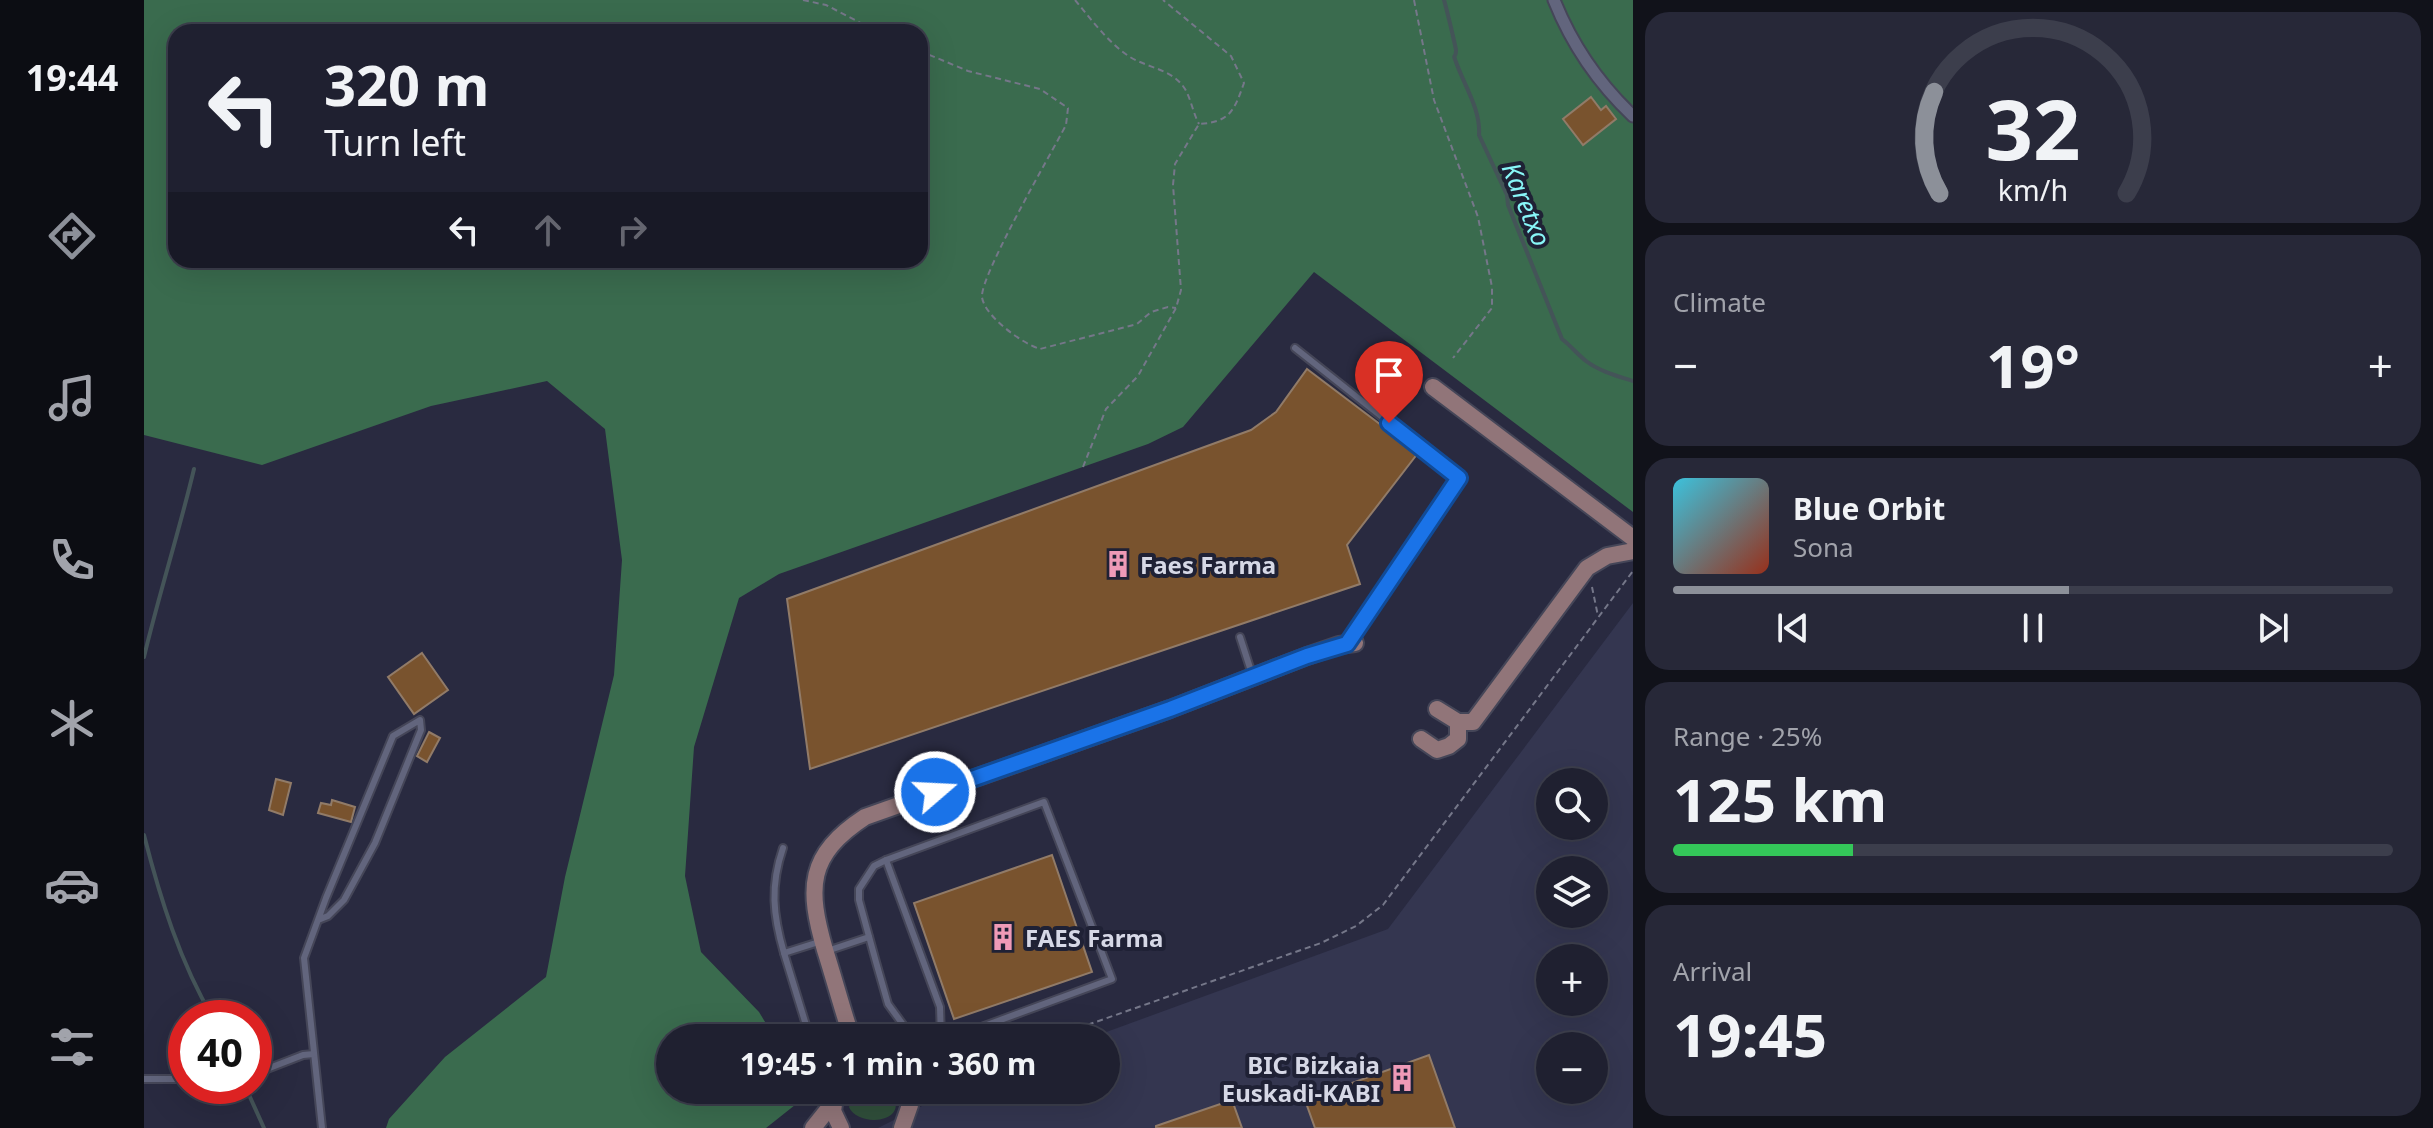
<!DOCTYPE html>
<html lang="en">
<head>
<meta charset="utf-8">
<style>
	body { margin:0; font-family:"Noto Sans",sans-serif; background:#272838; color:#f1f3f6; height:100vh; display:flex; flex-direction:column; font-size:30px; white-space:nowrap }
	* { box-sizing:border-box; margin:0 }
	p { font-size:26px; color:#a1a3ab }
	.icon { flex:none; width:44px; height:44px; fill:none; stroke:currentColor; stroke-width:2; stroke-linecap:round; stroke-linejoin:round }
	.map { position:relative; flex:1; overflow:hidden }
	.sheet { display:flex; flex-direction:column; gap:12px; padding:12px; background:#11121a; width:800px }
	.sheet>* { flex:none }
	.top-card { position:absolute; left:24px; top:24px; width:760px; height:244px; border-radius:24px; box-shadow:0 8px 32px #0002,0 0 0 2px #3c3e4c; background:#1f2030; color:#f1f3f6; overflow:hidden }
	.fabs { position:absolute; left:1392px; top:768px; display:grid; gap:16px }
	.fabs a { display:grid; place-items:center; width:72px; height:72px; border-radius:50%; background:#1f2030; box-shadow:0 8px 32px #0002,0 0 0 2px #3c3e4c; font-size:40px }
	.speed { position:absolute; left:24px; top:1000px; display:flex; gap:16px; font-size:40px; font-weight:700; text-align:center }
	.speed>* { display:grid; place-content:center; width:104px; height:104px; border-radius:50%; background:#1f2030; box-shadow:0 8px 32px #0002,0 0 0 2px #3c3e4c; line-height:1 }
	.speed .limit { border:12px solid #d22; background:#fff; color:#111 }
	.pin { position:absolute; display:grid; place-items:center; width:68px; height:68px; color:#fff; margin:-82px -34px; border-radius:50% 50% 50% 0; rotate:-45deg; box-shadow:0 0 8px #0007 }
	.pin .icon { rotate:45deg }
	.me { position:absolute; width:88px; margin:-44px; rotate:71deg; stroke-linejoin:round; filter:drop-shadow(0 0 6px #0008) }
	.turn { display:flex; align-items:center; gap:28px; height:168px; padding:0 24px; font-size:36px }
	.turn .icon { width:104px; height:104px; stroke-width:2.5 }
	.turn b { display:block; font-size:56px; line-height:68px }
	.lanes { display:flex; align-items:center; height:76px; padding:0 24px; background:#0003; justify-content:center; gap:40px; direction:ltr }
	.lanes .off { opacity:.35 }
	.big { font-size:60px; font-weight:700; line-height:1.1 }
	.sheet .widget { flex:1; display:flex; flex-direction:column; justify-content:center; gap:12px; min-width:0; padding:0 28px; border-radius:24px; background:#272838 }
	.sheet .dial { align-items:center; gap:0 }
	.dial svg { height:208px; overflow:visible; fill:none; stroke:#3c3e4c; stroke-width:7; stroke-linecap:round; text-anchor:middle }
	.dial text { fill:#f1f3f6; stroke:none }
	.song { display:flex; align-items:center; gap:24px }
	.cover { width:96px; height:96px; border-radius:12px; background:linear-gradient(135deg,hsl(190 70% 55%),hsl(10 70% 35%)) }
	.played { height:8px; border-radius:4px; background:linear-gradient(90deg,#8c9099 55%,#3c3e4c 55%) }
	.keys { display:flex; justify-content:space-around; direction:ltr }
	.heat { display:flex; justify-content:space-between; align-items:center; font-size:44px; direction:ltr }
	.charge { height:12px; border-radius:6px; background:linear-gradient(90deg,#34c759 25%,#3c3e4c 0) }
	.trip { position:absolute; left:512px; top:1024px; width:464px; height:80px; border-radius:40px; background:#1f2030; box-shadow:0 8px 32px #0002,0 0 0 2px #3c3e4c; font-weight:700; line-height:80px; text-align:center }
	main { display:flex; flex:1; min-height:0 }
	.menu { display:flex; flex-direction:column; width:144px; justify-content:space-around; align-items:center; background:#0c0d13; color:#a1a3ab }
	.menu .icon { width:56px; height:56px }
	.menu .selected { color:#8c9099 }
	.menu b { font-size:36px; color:#f1f3f6 }
	.map>svg:first-child { display:block }
	.built { fill:#343650; fill-rule:evenodd }
	.green { fill:#304f3b }
	.forest { fill:#3a6b4e; fill-rule:evenodd }
	.lines { fill:none; stroke-linecap:round; stroke-linejoin:round }
	.stream { stroke:#445458; stroke-width:4 }
	.building { fill:#79532e; stroke:#917b68; stroke-width:2 }
	.lane-casing { stroke:#454658; stroke-width:10 }
	.street-casing { stroke:#454658; stroke-width:15 }
	.secondary-casing { stroke:#454658; stroke-width:20 }
	.path { stroke:#757789; stroke-width:2; stroke-dasharray:6 4; stroke-linecap:butt }
	.lane { stroke:#62657d; stroke-width:6 }
	.street { stroke:#62657d; stroke-width:11 }
	.secondary { stroke:#917579; stroke-width:16 }
	.route-casing { stroke:#114b97; stroke-width:20 }
	.route { stroke:#1a73e8; stroke-width:14 }
	.labels { text-anchor:middle; dominant-baseline:central; stroke-width:8; stroke-linejoin:round; paint-order:stroke }
	.poi-label { font-size:24px; font-weight:bold; fill:#d6d8e6; stroke:#1f2135; text-anchor:start }
	.water-label { font-size:26px; font-style:italic; fill:#88f7f8; stroke:#1f2135 }
</style>
</head>
<body>
<main>
<nav class="menu">
<b>19:44</b>
<svg class="icon selected" aria-label="directions" viewBox="0 0 24 24"><path d="M12 3l9 9-9 9-9-9zM9 14v-3h6M13 9l2 2-2 2"/></svg>
<svg class="icon" aria-label="music" viewBox="0 0 24 24"><path d="M9 18V5l10-2v13"/><circle cx="6" cy="18" r="3"/><circle cx="16" cy="16" r="3"/></svg>
<svg class="icon" aria-label="phone" viewBox="0 0 24 24"><path d="M5 4h4l2 5-3 2q2 4 5 5l2-3 5 2v4C11 20 4 13 5 4z"/></svg>
<svg class="icon" aria-label="climate" viewBox="0 0 24 24"><path d="M12 3v18M4 7l16 10M4 17L20 7"/></svg>
<svg class="icon" aria-label="car" viewBox="0 0 24 24"><path d="M5 17H2v-5l4-1 3-4h7l3 4 3 1v5h-3M9 17h6M6 11h13"/><circle cx="7" cy="17" r="2"/><circle cx="17" cy="17" r="2"/></svg>
<svg class="icon" aria-label="filters" viewBox="0 0 24 24"><path d="M4 7h16M4 17h16"/><circle cx="9" cy="7" r="2"/><circle cx="15" cy="17" r="2"/></svg>
</nav>
<div class="map">
<svg width="1489" height="1128" viewBox="0 0 1489 1128">
	<rect width="100%" height="100%" fill="#292a40"/>
	<!-- built -->
	<path class="built" d="M1489 603V1128H734L810 1090H962V1038H946L1244 929ZM1406 782H1450V826H1406ZM1406 870H1450V914H1406ZM1406 958H1450V1002H1406ZM1406 1046H1450V1090H1406Z"/>
	<!-- green -->
	<path class="green" d="M711 1090H746C770 1124 713 1128 705 1107Z"/>
	<!-- forest -->
	<path class="forest" d="M0 0H1489V512L1170 272 1039 427 1004 444 635 574 595 598 550 747 541 876 557 952 615 1012 631 1038H526V1090H654L651 1105 622 1128H242L245 1119 301 1057 402 977 421 877 470 675 478 560 461 429 403 381 287 406 118 465 0 435ZM32 32H776V260H32Z"/>
	<g class="lines">
		<!-- stream -->
		<g class="stream">
			<path d="M1300 0C1302 6 1311 44 1312 50 1312 60 1308 52 1312 62 1320 85 1337 110 1335 135L1363 195 1364 205 1418 339C1427 346 1433 354 1442 361 1455 371 1473 376 1489 381"/>
			<path d="M0 657C15 594 35 532 50 469"/>
			<path d="M0 835C16 898 36 962 69 1018"/>
			<path d="M101 1086 120 1128"/>
		</g>
	</g>
	<!-- building -->
	<g class="building">
		<path d="M1447 97 1457 110 1462 106 1472 119 1439 145 1419 119Z"/>
		<path d="M1163 369 1274 453 1203 545 1216 584 666 769 643 599 1107 430 1132 412Z"/>
		<path d="M278 653 304 690 270 714 244 677Z"/>
		<path d="M285 732 296 738 283 762 273 756Z"/>
		<path d="M132 779 147 783 139 815 125 810Z"/>
		<path d="M188 800 211 807 207 822 174 813 177 803 187 805Z"/>
		<path d="M908 855 948 972 810 1019 770 903Z"/>
		<path d="M1285 1055 1311 1128H1171L1161 1100Z"/>
		<path d="M1088 1100 1098 1128H1012V1126Z"/>
	</g>
	<g class="lines">
		<!-- lane casing -->
		<g class="lane-casing">
			<g id="lane">
				<path d="M1151 348 1315 478 1205 641"/>
				<path d="M1096 637 1108 674"/>
				<path d="M639 848C626 886 629 915 640 953L678 941"/>
				<path d="M742 860 796 1007 797 1038"/>
				<path d="M174 920 184 916 200 900 231 843 277 730 276 720 249 736 182 898 160 958 178 1128"/>
				<path d="M683 951 725 937"/>
				<path d="M640 953 666 1038"/>
				<path d="M794 1038 772 1034 760 1026 744 1004 732 962 715 900V889L730 866 742 860 900 802 968 979 813 1036 798 1038"/>
				<path d="M110 1074 159 1055 170 1054"/>
				<path d="M0 1079H42"/>
			</g>
		</g>
		<!-- street casing -->
		<g class="street-casing">
			<path id="street" d="M1410 0C1428 45 1454 83 1489 116"/>
		</g>
		<!-- secondary casing -->
		<g class="secondary-casing">
			<g id="secondary">
				<path d="M1289 387 1489 538"/>
				<path d="M1293 709 1314 722"/>
				<path d="M1277 739 1293 750 1305 746 1314 739V722H1329L1443 568 1463 556 1489 551"/>
				<path d="M713 1038 704 1026C696 1001 689 975 681 950 663 888 663 855 721 817L1026 709 1163 656 1195 645 1211 643"/>
				<path d="M692 1090 689 1111 697 1128"/>
				<path d="M669 1128 689 1103"/>
				<path d="M758 1128 766 1105 763 1090"/>
			</g>
		</g>
		<!-- path -->
		<g class="path">
			<path d="M659 0 682 5 734 32"/>
			<path d="M931 0C947 19 962 40 983 55 1001 68 1028 68 1041 89 1047 99 1049 113 1055 124"/>
			<path d="M1270 0 1290 100 1334 217 1348 287V308L1309 358"/>
			<path d="M776 51 824 71 896 89 924 108 922 125C908 152 836 276 838 297 840 316 879 344 896 349L993 324 1007 312 1024 307 1032 308"/>
			<path d="M939 467 962 409 994 376 1032 308 1037 290 1029 185 1031 164 1055 124C1086 122 1090 111 1100 83L1087 56 1019 0"/>
			<path d="M1448 587 1454 616"/>
			<path d="M906 1038 1177 943 1212 926 1239 905 1489 571"/>
		</g>
		<!-- lane -->
		<use href="#lane" class="lane"/>
		<!-- street -->
		<use href="#street" class="street"/>
		<!-- secondary -->
		<use href="#secondary" class="secondary"/>
	</g>
	<g class="lines">
		<!-- route casing -->
		<g class="route-casing">
			<path id="route" d="M791 792 1026 709 1163 656 1203 644 1315 478 1245 423"/>
		</g>
		<!-- route -->
		<use href="#route" class="route"/>
	</g>
	<!-- icons -->
	<defs>
		<g id="building-bare" transform="scale(2.16)"><path d="M-4-6H4V6H1V3H-1V6H-4ZM-2.5-4.3h1.7v1.8h-1.7ZM.8-4.3h1.7v1.8H.8ZM-2.5-1h1.7V.8h-1.7ZM.8-1h1.7V.8H.8Z" fill="#ef9ab7" stroke="#1f2135" stroke-width="2.5" paint-order="stroke"/></g>
	</defs>
	<g fill-rule="evenodd">
		<use href="#building-bare" x="974" y="564"/>
		<use href="#building-bare" x="859" y="937"/>
		<use href="#building-bare" x="1258" y="1078"/>
	</g>
	<g class="labels">
		<!-- poi labels -->
		<g class="poi-label">
			<text x="996" y="564">Faes Farma</text>
			<text x="881" y="937">FAES Farma</text>
			<text x="1236" y="1064" text-anchor="end">BIC Bizkaia<tspan x="1236" dy="28">Euskadi-KABI</tspan></text>
		</g>
		<!-- water labels -->
		<g class="water-label">
			<text transform="translate(1383 204) rotate(68)">Karetxo</text>
		</g>
	</g>
</svg>
<div class="fabs">
<a><svg class="icon" aria-label="search" viewBox="0 0 24 24"><circle cx="10" cy="10" r="6"/><path d="M15 15l6 6"/></svg></a>
<a><svg class="icon" aria-label="layers" viewBox="0 0 24 24"><path d="M12 4l9 5-9 5-9-5zM3 14l9 5 9-5"/></svg></a>
<a>+</a>
<a>−</a>
</div>
<div class="speed"><div class="limit">40</div></div>
<div class="pin" style="left:1245px;top:423px;background:#d93025"><svg class="icon" aria-label="arrive" viewBox="0 0 24 24"><path d="M6 21V4h12l-3 4 3 4H6"/></svg></div>
<svg class="me" style="left:791px;top:792px" viewBox="-20 -20 40 40"><circle r="17" fill="#1a73e8" stroke="#fff" stroke-width="3"/><path d="M0-11L8 9 0 5-8 9z" fill="#fff"/></svg>
<div class="trip">19:45 · 1 min · 360 m</div>
<div class="top-card">
<div class="turn"><svg class="icon" aria-label="left" viewBox="0 0 24 24"><path d="M17 20v-9H6M10 6l-5 5 5 5"/></svg><div><b>320 m</b>Turn left</div></div>
<div class="lanes"><svg class="icon" aria-label="left" viewBox="0 0 24 24"><path d="M17 20v-9H6M10 6l-5 5 5 5"/></svg><svg class="icon off" aria-label="ahead" viewBox="0 0 24 24"><path d="M12 20V5M6 11l6-6 6 6"/></svg><svg class="icon off" aria-label="right" viewBox="0 0 24 24"><path d="M7 20v-9h11M14 6l5 5-5 5"/></svg></div>
</div>
</div>
<section class="sheet">
<div class="widget dial"><svg viewBox="0 0 100 80">
<path d="M14 69A42 42 0 1 1 86 69"/>
<path d="M14 69A42 42 0 0 1 12 30" stroke="#8c9099"/>
<text x="50" y="56" font-size="32" font-weight="700">32</text>
<text x="50" y="72" font-size="11">km/h</text>
</svg></div>
<div class="widget"><p>Climate</p>
<div class="heat"><a>−</a><b class="big">19°</b><a>+</a></div>
</div>
<div class="widget">
<div class="song"><i class="cover"></i><div><b>Blue Orbit</b><p>Sona</p></div></div>
<div class="played"></div>
<div class="keys"><svg class="icon" aria-label="previous" viewBox="0 0 24 24"><path d="M18 5L8 12l10 7zM5 5v14"/></svg><svg class="icon" aria-label="pause" viewBox="0 0 24 24"><path d="M8 5v14M16 5v14"/></svg><svg class="icon" aria-label="next" viewBox="0 0 24 24"><path d="M6 5l10 7-10 7zM19 5v14"/></svg></div>
</div>
<div class="widget"><p>Range · 25%</p><b class="big">125 km</b><div class="charge"></div></div>
<div class="widget"><p>Arrival</p><b class="big">19:45</b></div>
</section>
</main>
</body>
</html>
